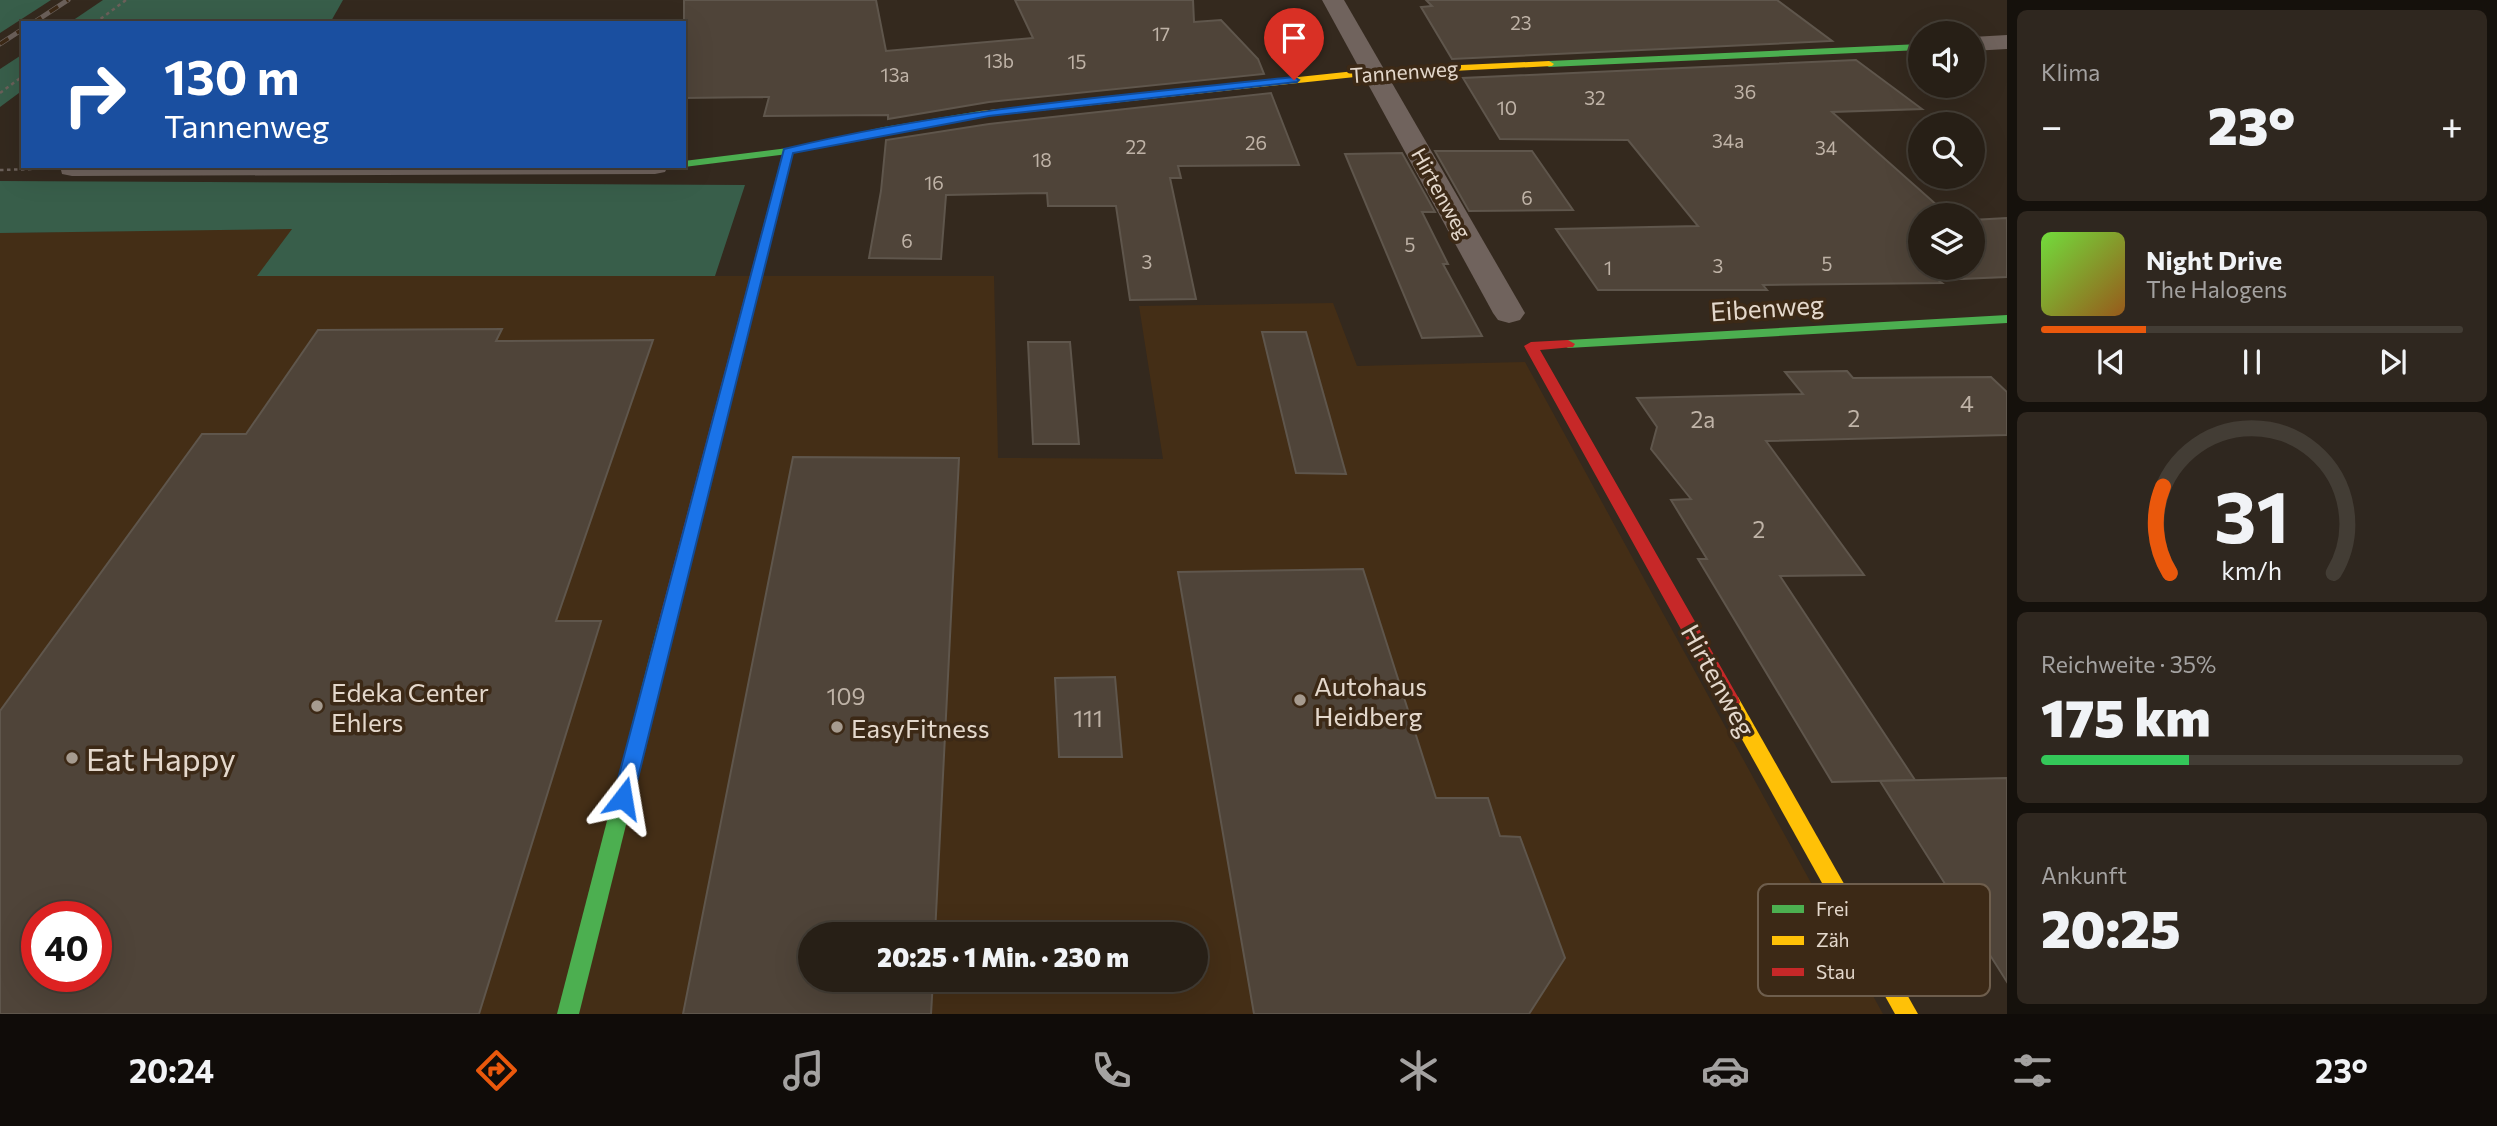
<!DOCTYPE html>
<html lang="de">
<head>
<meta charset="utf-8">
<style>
	body { margin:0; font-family:Commissioner,sans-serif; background:#2f271f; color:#f1f3f6; height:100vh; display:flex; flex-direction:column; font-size:26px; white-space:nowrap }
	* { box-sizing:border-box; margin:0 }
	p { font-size:23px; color:#a4a2a1 }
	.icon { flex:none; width:38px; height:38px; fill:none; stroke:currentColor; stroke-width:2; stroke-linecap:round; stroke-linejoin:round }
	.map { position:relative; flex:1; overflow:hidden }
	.drawer { display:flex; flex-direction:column; gap:10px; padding:10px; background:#15110c; width:490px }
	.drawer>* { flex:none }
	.banner { position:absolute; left:21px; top:21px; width:665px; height:147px; border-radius:0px; box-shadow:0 7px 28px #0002,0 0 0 2px #433d35; background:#1a4fa0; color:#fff; overflow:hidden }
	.buttons { position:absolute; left:1908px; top:21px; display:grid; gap:14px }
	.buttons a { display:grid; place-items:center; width:77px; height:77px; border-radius:50%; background:#271f16; box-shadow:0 7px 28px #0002,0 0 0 2px #433d35; font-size:35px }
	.speed { position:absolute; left:21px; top:901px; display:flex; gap:14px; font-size:35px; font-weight:700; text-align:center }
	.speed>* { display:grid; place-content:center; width:91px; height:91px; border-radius:50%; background:#271f16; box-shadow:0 7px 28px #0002,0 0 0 2px #433d35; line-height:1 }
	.speed .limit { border:10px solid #d22; background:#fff; color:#111 }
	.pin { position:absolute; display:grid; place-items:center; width:60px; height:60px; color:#fff; margin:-72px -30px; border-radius:50% 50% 50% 0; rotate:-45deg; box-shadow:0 0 7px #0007 }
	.pin .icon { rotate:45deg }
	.me { position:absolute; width:77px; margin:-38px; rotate:14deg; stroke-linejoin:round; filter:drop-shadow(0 0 5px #0008) }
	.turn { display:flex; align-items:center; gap:24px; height:147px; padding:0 28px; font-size:32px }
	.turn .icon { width:91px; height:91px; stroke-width:2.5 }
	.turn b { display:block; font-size:49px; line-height:60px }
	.big { font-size:52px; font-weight:800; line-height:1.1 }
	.drawer .widget { flex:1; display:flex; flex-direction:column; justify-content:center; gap:10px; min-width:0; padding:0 24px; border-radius:10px; background:#2f271f }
	.drawer .dial { align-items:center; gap:0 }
	.dial svg { height:182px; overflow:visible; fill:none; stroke:#433d35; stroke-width:7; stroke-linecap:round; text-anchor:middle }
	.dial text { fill:#f1f3f6; stroke:none }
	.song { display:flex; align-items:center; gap:21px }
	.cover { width:84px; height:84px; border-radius:10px; background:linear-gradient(135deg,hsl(100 70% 55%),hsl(30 70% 35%)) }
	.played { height:7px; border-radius:4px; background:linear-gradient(90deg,#ea580c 25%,#433d35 25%) }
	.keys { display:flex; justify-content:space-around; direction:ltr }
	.heat { display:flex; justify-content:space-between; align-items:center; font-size:38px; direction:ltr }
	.charge { height:10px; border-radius:5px; background:linear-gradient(90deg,#34c759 35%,#433d35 0) }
	.trip { position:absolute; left:798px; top:922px; width:410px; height:70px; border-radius:35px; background:#271f16; box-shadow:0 7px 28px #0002,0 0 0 2px #433d35; font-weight:800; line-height:70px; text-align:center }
	.tab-bar { display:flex; height:112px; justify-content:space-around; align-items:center; background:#100c09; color:#a4a2a1 }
	.tab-bar .icon { width:49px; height:49px }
	.tab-bar .on { color:#ea580c }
	.tab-bar b { font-size:32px; color:#f1f3f6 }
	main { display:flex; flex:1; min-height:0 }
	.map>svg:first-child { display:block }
	.built { fill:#442e16; fill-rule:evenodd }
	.forest { fill:#385e4a }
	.building { fill:#4f4439; stroke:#5f564c; stroke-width:2; fill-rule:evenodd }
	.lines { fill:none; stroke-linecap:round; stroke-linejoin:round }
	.path { stroke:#6b605a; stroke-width:2.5; stroke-dasharray:3.5 3.5; stroke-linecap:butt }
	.street { fill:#70635d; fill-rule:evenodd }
	.fast { fill:#4caf50; fill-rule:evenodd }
	.slow { fill:#ffc107; fill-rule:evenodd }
	.jam { fill:#c62828; fill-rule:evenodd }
	.rail-casing { stroke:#6b605a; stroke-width:5 }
	.rail { stroke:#3c2916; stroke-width:3.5; stroke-dasharray:10; stroke-linecap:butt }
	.route { fill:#1a73e8; stroke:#114b97; stroke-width:2 }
	.poi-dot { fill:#a69b8f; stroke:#3c2916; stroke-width:2.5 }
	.labels { text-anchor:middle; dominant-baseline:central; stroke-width:7; stroke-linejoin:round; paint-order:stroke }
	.far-number-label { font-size:19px; fill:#bfb3a7 }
	.far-street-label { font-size:21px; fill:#e4d8cc; stroke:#3c2916 }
	.number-label { font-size:23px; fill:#bfb3a7 }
	.street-label { font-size:26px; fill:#e4d8cc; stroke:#3c2916 }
	.poi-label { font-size:26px; fill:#e4d8cc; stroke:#3c2916; text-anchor:start }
	.near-poi-label { font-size:32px; fill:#e4d8cc; stroke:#3c2916; text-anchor:start }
	.key { fill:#3c2916; stroke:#6e5e4d; stroke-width:2 }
	.key-label { font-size:19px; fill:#e4d8cc }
</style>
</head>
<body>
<main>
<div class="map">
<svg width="2007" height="1014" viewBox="0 0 2007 1014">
	<rect width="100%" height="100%" fill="#34291e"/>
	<!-- built -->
	<path class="built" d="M293 228 259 276H994L998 458 1163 459 1139 306 1333 303 1357 366 1525 362 1883 1014H0V233ZM37 917H96V976H37ZM810 934H1195V980H810Z"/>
	<!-- forest -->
	<g class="forest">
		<path d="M0 0H51L0 33Z"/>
		<path d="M103 0H343L330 23H69Z"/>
		<path d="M23 54V90L0 107V69Z"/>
		<path d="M0 181 745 185 715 276H257L292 229 0 233Z"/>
	</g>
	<!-- building -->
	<g class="building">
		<path d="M684 0H876L886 51 1033 38 1015 0H1193L1194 22 1221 20 1258 59 1264 74 989 102 888 119V115L764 116 769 97 684 98Z"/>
		<path d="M1426 0H1777L1832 41 1452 59 1421 7 1432 6Z"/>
		<path d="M1856 60 1922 109 1832 112 1948 215H1920V268H1972V220L2007 218V277L1938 280 1942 283 1763 285 1767 290H1598L1556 229 1698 226 1628 140 1500 139 1463 78Z"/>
		<path d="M1271 93 1299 165 1178 166 1181 178H1170L1196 299 1130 300 1116 206H1048L1047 193 946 195 941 259 869 258 881 191 886 140 989 124Z"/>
		<path d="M1435 151H1532L1573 210 1469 211Z"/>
		<path d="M1402 153 1435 212H1422L1448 264H1443L1482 336 1422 338 1345 154Z"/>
		<path d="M502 329 496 341 653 340 556 621H601L479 1014H0V711L202 434H246L318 330ZM37 917H96V976H37Z"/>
		<path d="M1262 332H1306L1346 474 1296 473Z"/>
		<path d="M1028 342H1070L1079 444H1033Z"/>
		<path d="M1847 371 1853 378 1991 377 2007 392V435L1766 441 1864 575 1780 576 1915 780 1832 782 1698 559H1707L1671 500 1691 499 1651 449 1657 427 1637 398 1803 394 1785 372Z"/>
		<path d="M793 457 959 458 935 934H810V980H933L931 1014H683Z"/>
		<path d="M1363 569 1436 798H1488L1500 836 1520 837 1565 958 1529 1014H1254L1178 572Z"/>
		<path d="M1115 677 1122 757H1059L1055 678Z"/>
		<path d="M2007 778V982L1880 781Z"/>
	</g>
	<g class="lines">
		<!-- path -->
		<g class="path">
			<path d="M95 23 126 0"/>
			<path d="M0 93 23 76"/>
			<path d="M0 170 34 169"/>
		</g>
		<!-- street -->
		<g class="street">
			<path d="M1322 0H1344L1525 313 1520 320 1509 323 1498 320 1493 313Z"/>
			<path d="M2007 35V49L1972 51V37Z"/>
			<path d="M60 166H668L665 172 655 174 72 176 62 174Z"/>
		</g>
		<!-- fast -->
		<g class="fast">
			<path d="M1920 44V50L1549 67 1544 64 1549 61Z"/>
			<path d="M980 111 985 114 984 116 884 133 788 154 684 167 680 166H684V161L788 148 884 127Z"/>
			<path d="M2007 315V323L1568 348 1561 344 1568 340Z"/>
			<path d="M667 617 673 619 676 624 579 1014H557L658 624 661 619Z"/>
		</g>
		<!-- slow -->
		<g class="slow">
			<path d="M1549 61 1554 64 1552 66 1374 75 980 117 975 114 980 111 1374 69Z"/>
			<path d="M1731 694 1738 697 1918 1014H1895L1724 707 1722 702 1724 697Z"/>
		</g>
		<!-- jam -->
		<g class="jam">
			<path d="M788 148 793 151 676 624 673 629 667 631 661 629 658 624 783 151Z"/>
			<path d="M1568 340 1575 344 1573 347 1540 350 1738 697 1740 702 1738 707 1731 710 1724 707 1524 346 1531 342Z"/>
		</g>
		<!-- rail casing -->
		<g class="rail-casing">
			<g id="rail">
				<path d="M33 23 68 0"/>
				<path d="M0 44 23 29"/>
			</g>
		</g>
		<!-- rail -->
		<use href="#rail" class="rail"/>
	</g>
	<!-- route -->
	<path class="route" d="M1294 77 1299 80 1297 82 989 116 793 153 633 798 630 805 623 807 616 805 613 798 784 149C952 108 1123 95 1294 77Z"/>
	<!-- markers -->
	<g class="poi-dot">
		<circle cx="1300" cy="700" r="7"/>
		<circle cx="317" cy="706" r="7"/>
		<circle cx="837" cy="727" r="7"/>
		<circle cx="72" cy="758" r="7"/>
	</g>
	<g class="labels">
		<!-- far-number labels -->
		<g class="far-number-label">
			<text x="1521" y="22">23</text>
			<text x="1161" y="33">17</text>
			<text x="999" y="60">13b</text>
			<text x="1077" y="61">15</text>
			<text x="895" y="74">13a</text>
			<text x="1745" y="91">36</text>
			<text x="1595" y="97">32</text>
			<text x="1507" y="107">10</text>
			<text x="1728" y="140">34a</text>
			<text x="1256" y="142">26</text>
			<text x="1136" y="146">22</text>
			<text x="1826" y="147">34</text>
			<text x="1042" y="159">18</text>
			<text x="934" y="182">16</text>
			<text x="1527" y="197">6</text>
			<text x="907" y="240">6</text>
			<text x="1410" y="244">5</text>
			<text x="1147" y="261">3</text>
			<text x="1827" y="263">5</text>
			<text x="1718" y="265">3</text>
			<text x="1608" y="267">1</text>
		</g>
		<!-- far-street labels -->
		<g class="far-street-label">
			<text transform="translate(1404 71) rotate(-4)">Tannenweg</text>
			<text transform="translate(1442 193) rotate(61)">Hirtenweg</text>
		</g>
		<!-- number labels -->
		<g class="number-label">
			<text x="1967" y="403">4</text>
			<text x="1854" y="418">2</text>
			<text x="1703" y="419">2a</text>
			<text x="1759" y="529">2</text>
			<text x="846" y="696">109</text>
			<text x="1088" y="718">111</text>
		</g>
		<!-- street labels -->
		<g class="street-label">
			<text transform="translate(1767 307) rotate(-4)">Eibenweg</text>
			<text transform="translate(1719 680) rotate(61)">Hirtenweg</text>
		</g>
		<!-- poi labels -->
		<g class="poi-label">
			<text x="1314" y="685">Autohaus<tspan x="1314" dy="30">Heidberg</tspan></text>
			<text x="331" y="691">Edeka Center<tspan x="331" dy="30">Ehlers</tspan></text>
			<text x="851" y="727">EasyFitness</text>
		</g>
		<!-- near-poi labels -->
		<g class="near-poi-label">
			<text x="86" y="758">Eat Happy</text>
		</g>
	</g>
	<!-- legend -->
	<rect x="1758" y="884" width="232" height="112" rx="10" class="key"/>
	<rect x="1772" y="905" width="32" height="8" fill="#4caf50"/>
	<rect x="1772" y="936" width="32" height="9" fill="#ffc107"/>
	<rect x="1772" y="968" width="32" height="8" fill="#c62828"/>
	<g class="key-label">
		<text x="1816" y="916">Frei</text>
		<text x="1816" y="947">Zäh</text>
		<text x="1816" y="979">Stau</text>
	</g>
</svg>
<div class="buttons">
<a><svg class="icon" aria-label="sound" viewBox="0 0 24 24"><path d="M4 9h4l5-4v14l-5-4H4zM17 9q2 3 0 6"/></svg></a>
<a><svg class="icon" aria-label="search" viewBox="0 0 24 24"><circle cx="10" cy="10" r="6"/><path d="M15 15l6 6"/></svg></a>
<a><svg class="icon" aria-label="layers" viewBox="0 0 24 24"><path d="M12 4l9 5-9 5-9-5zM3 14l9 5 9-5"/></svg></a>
</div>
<div class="speed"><div class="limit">40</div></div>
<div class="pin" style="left:1294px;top:80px;background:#d93025"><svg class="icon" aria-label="arrive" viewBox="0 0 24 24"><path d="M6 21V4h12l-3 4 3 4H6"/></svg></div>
<svg class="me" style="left:623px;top:798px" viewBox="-20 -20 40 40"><path d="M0-17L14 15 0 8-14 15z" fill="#1a73e8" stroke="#fff" stroke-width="4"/></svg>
<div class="trip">20:25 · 1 Min. · 230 m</div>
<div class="banner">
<div class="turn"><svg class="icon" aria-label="right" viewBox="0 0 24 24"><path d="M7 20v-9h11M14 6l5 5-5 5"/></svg><div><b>130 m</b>Tannenweg</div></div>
</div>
</div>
<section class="drawer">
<div class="widget"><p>Klima</p>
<div class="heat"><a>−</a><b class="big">23°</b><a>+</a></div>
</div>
<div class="widget">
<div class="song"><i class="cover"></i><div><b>Night Drive</b><p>The Halogens</p></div></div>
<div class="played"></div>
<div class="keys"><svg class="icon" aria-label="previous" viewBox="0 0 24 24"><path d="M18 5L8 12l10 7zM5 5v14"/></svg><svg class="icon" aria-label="pause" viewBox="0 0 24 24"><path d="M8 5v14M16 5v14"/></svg><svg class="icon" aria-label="next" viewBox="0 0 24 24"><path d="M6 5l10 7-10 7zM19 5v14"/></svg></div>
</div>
<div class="widget dial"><svg viewBox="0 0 100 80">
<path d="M14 69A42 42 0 1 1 86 69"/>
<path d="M14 69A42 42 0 0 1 11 31" stroke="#ea580c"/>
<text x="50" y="56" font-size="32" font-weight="700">31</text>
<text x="50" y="72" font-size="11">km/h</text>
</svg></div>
<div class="widget"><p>Reichweite · 35%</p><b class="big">175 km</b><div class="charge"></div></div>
<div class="widget"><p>Ankunft</p><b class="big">20:25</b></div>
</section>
</main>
<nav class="tab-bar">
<b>20:24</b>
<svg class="icon on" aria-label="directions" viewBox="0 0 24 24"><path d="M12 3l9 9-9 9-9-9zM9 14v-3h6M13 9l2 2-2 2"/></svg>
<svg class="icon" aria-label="music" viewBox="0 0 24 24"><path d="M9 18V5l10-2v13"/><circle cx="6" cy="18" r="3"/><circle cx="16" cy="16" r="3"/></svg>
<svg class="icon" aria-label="phone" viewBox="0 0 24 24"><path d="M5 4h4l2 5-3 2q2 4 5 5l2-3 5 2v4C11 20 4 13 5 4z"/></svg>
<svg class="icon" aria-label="climate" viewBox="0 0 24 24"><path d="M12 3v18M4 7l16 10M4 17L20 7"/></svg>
<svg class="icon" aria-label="car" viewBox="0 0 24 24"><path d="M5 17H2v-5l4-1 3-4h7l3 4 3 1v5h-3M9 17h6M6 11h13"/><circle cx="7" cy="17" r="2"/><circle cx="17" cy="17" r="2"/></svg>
<svg class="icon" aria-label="filters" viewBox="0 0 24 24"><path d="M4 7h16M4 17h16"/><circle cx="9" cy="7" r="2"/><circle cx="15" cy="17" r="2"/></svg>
<b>23°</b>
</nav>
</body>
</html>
